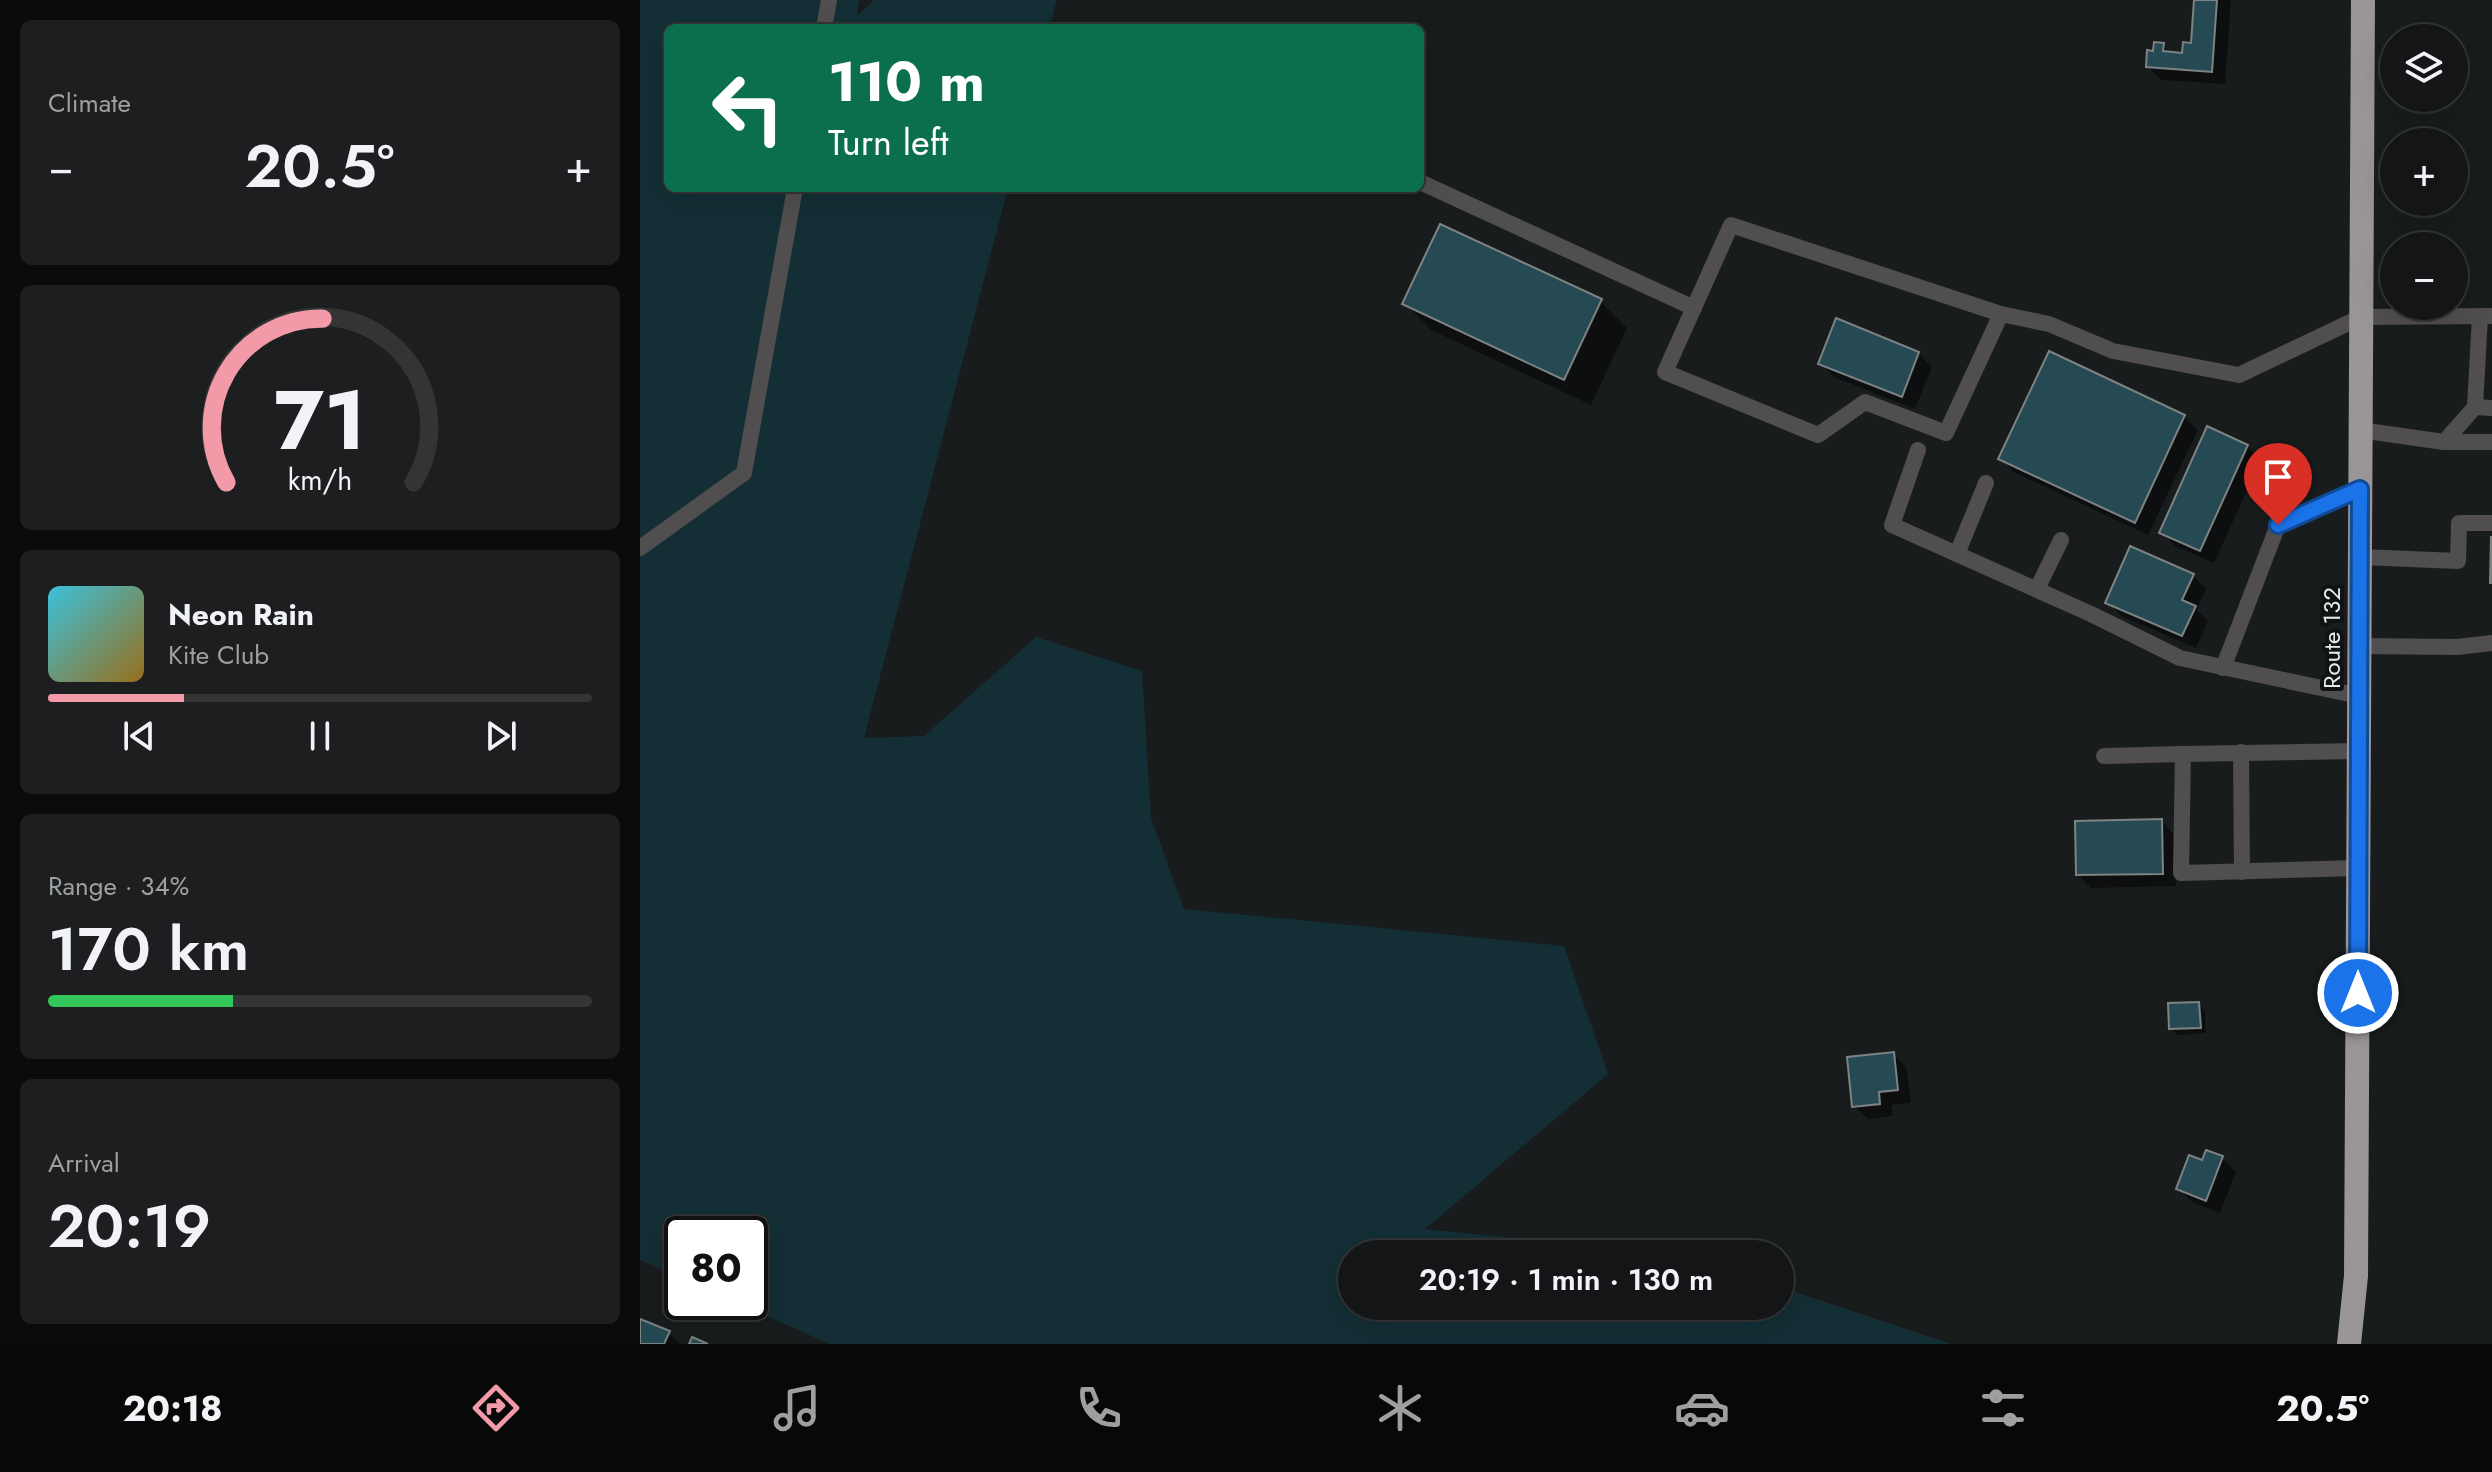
<!DOCTYPE html>
<html lang="en">
<head>
<meta charset="utf-8">
<style>
	body { margin:0; font-family:Jost,sans-serif; background:#1c1e1f; color:#f1f3f6; height:100vh; display:flex; flex-direction:column; font-size:30px; white-space:nowrap }
	* { box-sizing:border-box; margin:0 }
	p { font-size:26px; color:#9d9fa1 }
	.icon { flex:none; width:44px; height:44px; fill:none; stroke:currentColor; stroke-width:2; stroke-linecap:round; stroke-linejoin:round }
	.map { position:relative; flex:1; overflow:hidden }
	.panel { display:flex; flex-direction:column; gap:20px; padding:20px; background:#0a0c0c; width:640px }
	.panel>* { flex:none }
	.banner { position:absolute; left:24px; top:24px; width:760px; height:168px; border-radius:12px; box-shadow:0 8px 32px #0002,0 0 0 2px #323435; background:#0b6e4f; color:#fff; overflow:hidden }
	.fabs { position:absolute; left:1740px; top:24px; display:grid; gap:16px }
	.fabs a { display:grid; place-items:center; width:88px; height:88px; border-radius:50%; background:#131516; box-shadow:0 8px 32px #0002,0 0 0 2px #323435; font-size:40px }
	.speed { position:absolute; left:24px; top:1216px; display:flex; gap:16px; font-size:40px; font-weight:700; text-align:center }
	.speed>* { display:grid; place-content:center; width:104px; height:104px; border-radius:50%; background:#131516; box-shadow:0 8px 32px #0002,0 0 0 2px #323435; line-height:1 }
	.speed .limit { border:4px solid #111; border-radius:12px; background:#fff; color:#111 }
	.pin { position:absolute; display:grid; place-items:center; width:68px; height:68px; color:#fff; margin:-82px -34px; border-radius:50% 50% 50% 0; rotate:-45deg; box-shadow:0 0 8px #0007 }
	.pin .icon { rotate:45deg }
	.me { position:absolute; width:88px; margin:-44px; rotate:0deg; stroke-linejoin:round; filter:drop-shadow(0 0 6px #0008) }
	.turn { display:flex; align-items:center; gap:28px; height:168px; padding:0 32px; font-size:36px }
	.turn .icon { width:104px; height:104px; stroke-width:2.5 }
	.turn b { display:block; font-size:56px; line-height:68px }
	.big { font-size:60px; font-weight:600; line-height:1.1 }
	.panel .widget { flex:1; display:flex; flex-direction:column; justify-content:center; gap:12px; min-width:0; padding:0 28px; border-radius:12px; background:#1c1e1f }
	.panel .dial { align-items:center; gap:0 }
	.dial svg { height:208px; overflow:visible; fill:none; stroke:#323435; stroke-width:7; stroke-linecap:round; text-anchor:middle }
	.dial text { fill:#f1f3f6; stroke:none }
	.song { display:flex; align-items:center; gap:24px }
	.cover { width:96px; height:96px; border-radius:12px; background:linear-gradient(135deg,hsl(190 70% 55%),hsl(40 70% 35%)) }
	.played { height:8px; border-radius:4px; background:linear-gradient(90deg,#f39aa8 25%,#323435 25%) }
	.keys { display:flex; justify-content:space-around; direction:ltr }
	.heat { display:flex; justify-content:space-between; align-items:center; font-size:44px; direction:ltr }
	.charge { height:12px; border-radius:6px; background:linear-gradient(90deg,#34c759 34%,#323435 0) }
	.trip { position:absolute; left:698px; top:1240px; width:456px; height:80px; border-radius:40px; background:#131516; box-shadow:0 8px 32px #0002,0 0 0 2px #323435; font-weight:600; line-height:80px; text-align:center }
	.dock { display:flex; height:128px; justify-content:space-around; align-items:center; background:#080809; color:#9d9fa1 }
	.dock .icon { width:56px; height:56px }
	.dock .selected { color:#f39aa8 }
	.dock b { font-size:36px; color:#f1f3f6 }
	main { display:flex; flex:1; min-height:0 }
	.map>svg:first-child { display:block }
	.green { fill:#132e35 }
	.shadow { fill:#0007 }
	.building { fill:#264a53; stroke:#7e8283; stroke-width:2 }
	.lines { fill:none; stroke-linecap:round; stroke-linejoin:round }
	.lane { stroke:#504e4e; stroke-width:16 }
	.highway { stroke:#9a9596; stroke-width:24 }
	.route-casing { stroke:#114b97; stroke-width:20 }
	.route { stroke:#1a73e8; stroke-width:14 }
	.labels { text-anchor:middle; dominant-baseline:central; stroke-width:8; stroke-linejoin:round; paint-order:stroke }
	.street-label { font-size:24px; fill:#e6e9e9; stroke:#101314 }
</style>
</head>
<body>
<main>
<section class="panel">
<div class="widget"><p>Climate</p>
<div class="heat"><a>−</a><b class="big">20.5°</b><a>+</a></div>
</div>
<div class="widget dial"><svg viewBox="0 0 100 80">
<path d="M14 69A42 42 0 1 1 86 69"/>
<path d="M14 69A42 42 0 0 1 51 6" stroke="#f39aa8"/>
<text x="50" y="56" font-size="32" font-weight="700">71</text>
<text x="50" y="72" font-size="11">km/h</text>
</svg></div>
<div class="widget">
<div class="song"><i class="cover"></i><div><b>Neon Rain</b><p>Kite Club</p></div></div>
<div class="played"></div>
<div class="keys"><svg class="icon" aria-label="previous" viewBox="0 0 24 24"><path d="M18 5L8 12l10 7zM5 5v14"/></svg><svg class="icon" aria-label="pause" viewBox="0 0 24 24"><path d="M8 5v14M16 5v14"/></svg><svg class="icon" aria-label="next" viewBox="0 0 24 24"><path d="M6 5l10 7-10 7zM19 5v14"/></svg></div>
</div>
<div class="widget"><p>Range · 34%</p><b class="big">170 km</b><div class="charge"></div></div>
<div class="widget"><p>Arrival</p><b class="big">20:19</b></div>
</section>
<div class="map">
<svg width="1852" height="1344" viewBox="0 0 1852 1344">
	<rect width="100%" height="100%" fill="#191c1d"/>
	<!-- green -->
	<path class="green" d="M0 0H219L217 16 234 0H417L409 28H28V188H368L224 738 284 736 396 637 502 671 511 818 544 909 924 946 968 1074 785 1229 1040 1254H712V1306H1140V1287L1311 1344H190L94 1302H110V1234H42V1279L0 1260Z"/>
	<!-- shadow -->
	<g class="shadow">
		<path d="M1556 0H1591L1585 84 1521 80 1508 67 1515 53 1523 45 1531 54 1544 55 1553 45Z"/>
		<path d="M960 301 987 328 951 405 791 330 765 303Z"/>
		<path d="M1278 353 1292 367 1275 409 1194 377 1180 363Z"/>
		<path d="M1544 417 1558 430 1508 535 1374 472 1360 459Z"/>
		<path d="M1607 446 1621 460 1574 563 1535 546 1521 532Z"/>
		<path d="M1553 575 1566 589 1557 610 1568 621 1556 648 1481 616 1468 602Z"/>
		<path d="M1521 821 1535 835 1536 886 1451 888 1438 875Z"/>
		<path d="M1558 1004 1565 1011 1566 1033 1537 1035 1531 1029Z"/>
		<path d="M1253 1054 1266 1067 1271 1103 1251 1105 1253 1116 1228 1119 1214 1106Z"/>
		<path d="M1567 1152 1582 1158 1596 1172 1580 1213 1552 1202 1538 1188 1564 1163Z"/>
		<path d="M0 1321 28 1333 40 1344H0Z"/>
	</g>
	<!-- building -->
	<g class="building">
		<path d="M1554 0H1577L1572 72 1506 67 1507 50 1513 51 1514 42 1524 43 1523 51 1542 53 1543 42 1551 43Z"/>
		<path d="M800 224 962 299 924 380 762 304Z"/>
		<path d="M1196 318 1279 352 1262 397 1178 364Z"/>
		<path d="M1409 351 1545 415 1495 523 1358 459Z"/>
		<path d="M1567 426 1608 445 1560 551 1519 533Z"/>
		<path d="M1851 537H1852V583H1850Z"/>
		<path d="M1490 546 1554 574 1542 600 1556 606 1542 636 1465 603Z"/>
		<path d="M1522 819 1523 874 1436 875 1435 821Z"/>
		<path d="M1559 1002 1561 1028 1529 1029 1528 1003Z"/>
		<path d="M1254 1052 1258 1090 1239 1092 1240 1104 1212 1107 1207 1057Z"/>
		<path d="M1566 1150 1583 1156 1566 1201 1536 1189 1549 1155 1562 1160Z"/>
		<path d="M0 1319 30 1331 24 1344H0Z"/>
		<path d="M52 1337 68 1344H49Z"/>
	</g>
	<g class="lines">
		<!-- lane -->
		<g class="lane">
			<path d="M184 28 189 0"/>
			<path d="M780 182 1054 308"/>
			<path d="M1361 314 1306 433 1225 402 1178 435 1025 372 1091 225 1361 314 1409 324 1473 351 1599 375 1721 317 1852 316"/>
			<path d="M1835 407 1852 408"/>
			<path d="M1720 430 1804 442 1835 407 1840 316"/>
			<path d="M1804 442H1852"/>
			<path d="M1278 450 1252 525 1451 614 1540 658 1719 696"/>
			<path d="M0 548 104 473 155 188"/>
			<path d="M1317 554 1346 483"/>
			<path d="M1720 557 1818 561 1819 523H1852"/>
			<path d="M1397 589 1421 540"/>
			<path d="M1720 646 1817 647 1852 643"/>
			<path d="M1583 668 1638 525 1720 489"/>
			<path d="M1601 752 1602 872"/>
			<path d="M1464 756 1543 754"/>
			<path d="M1718 868 1541 873 1543 754 1719 751"/>
		</g>
		<!-- highway -->
		<path class="highway" d="M1709 1344 1716 1276 1723 0"/>
	</g>
	<g class="lines">
		<!-- route casing -->
		<g class="route-casing">
			<path id="route" d="M1638 525 1720 489 1718 993"/>
		</g>
		<!-- route -->
		<use href="#route" class="route"/>
	</g>
	<g class="labels">
		<!-- street labels -->
		<g class="street-label">
			<text transform="translate(1691 638) rotate(-90)">Route 132</text>
		</g>
	</g>
</svg>
<div class="fabs">
<a><svg class="icon" aria-label="layers" viewBox="0 0 24 24"><path d="M12 4l9 5-9 5-9-5zM3 14l9 5 9-5"/></svg></a>
<a>+</a>
<a>−</a>
</div>
<div class="speed"><div class="limit">80</div></div>
<div class="pin" style="left:1638px;top:525px;background:#d93025"><svg class="icon" aria-label="arrive" viewBox="0 0 24 24"><path d="M6 21V4h12l-3 4 3 4H6"/></svg></div>
<svg class="me" style="left:1718px;top:993px" viewBox="-20 -20 40 40"><circle r="17" fill="#1a73e8" stroke="#fff" stroke-width="3"/><path d="M0-11L8 9 0 5-8 9z" fill="#fff"/></svg>
<div class="trip">20:19 · 1 min · 130 m</div>
<div class="banner">
<div class="turn"><svg class="icon" aria-label="left" viewBox="0 0 24 24"><path d="M17 20v-9H6M10 6l-5 5 5 5"/></svg><div><b>110 m</b>Turn left</div></div>
</div>
</div>
</main>
<nav class="dock">
<b>20:18</b>
<svg class="icon selected" aria-label="directions" viewBox="0 0 24 24"><path d="M12 3l9 9-9 9-9-9zM9 14v-3h6M13 9l2 2-2 2"/></svg>
<svg class="icon" aria-label="music" viewBox="0 0 24 24"><path d="M9 18V5l10-2v13"/><circle cx="6" cy="18" r="3"/><circle cx="16" cy="16" r="3"/></svg>
<svg class="icon" aria-label="phone" viewBox="0 0 24 24"><path d="M5 4h4l2 5-3 2q2 4 5 5l2-3 5 2v4C11 20 4 13 5 4z"/></svg>
<svg class="icon" aria-label="climate" viewBox="0 0 24 24"><path d="M12 3v18M4 7l16 10M4 17L20 7"/></svg>
<svg class="icon" aria-label="car" viewBox="0 0 24 24"><path d="M5 17H2v-5l4-1 3-4h7l3 4 3 1v5h-3M9 17h6M6 11h13"/><circle cx="7" cy="17" r="2"/><circle cx="17" cy="17" r="2"/></svg>
<svg class="icon" aria-label="filters" viewBox="0 0 24 24"><path d="M4 7h16M4 17h16"/><circle cx="9" cy="7" r="2"/><circle cx="15" cy="17" r="2"/></svg>
<b>20.5°</b>
</nav>
</body>
</html>
